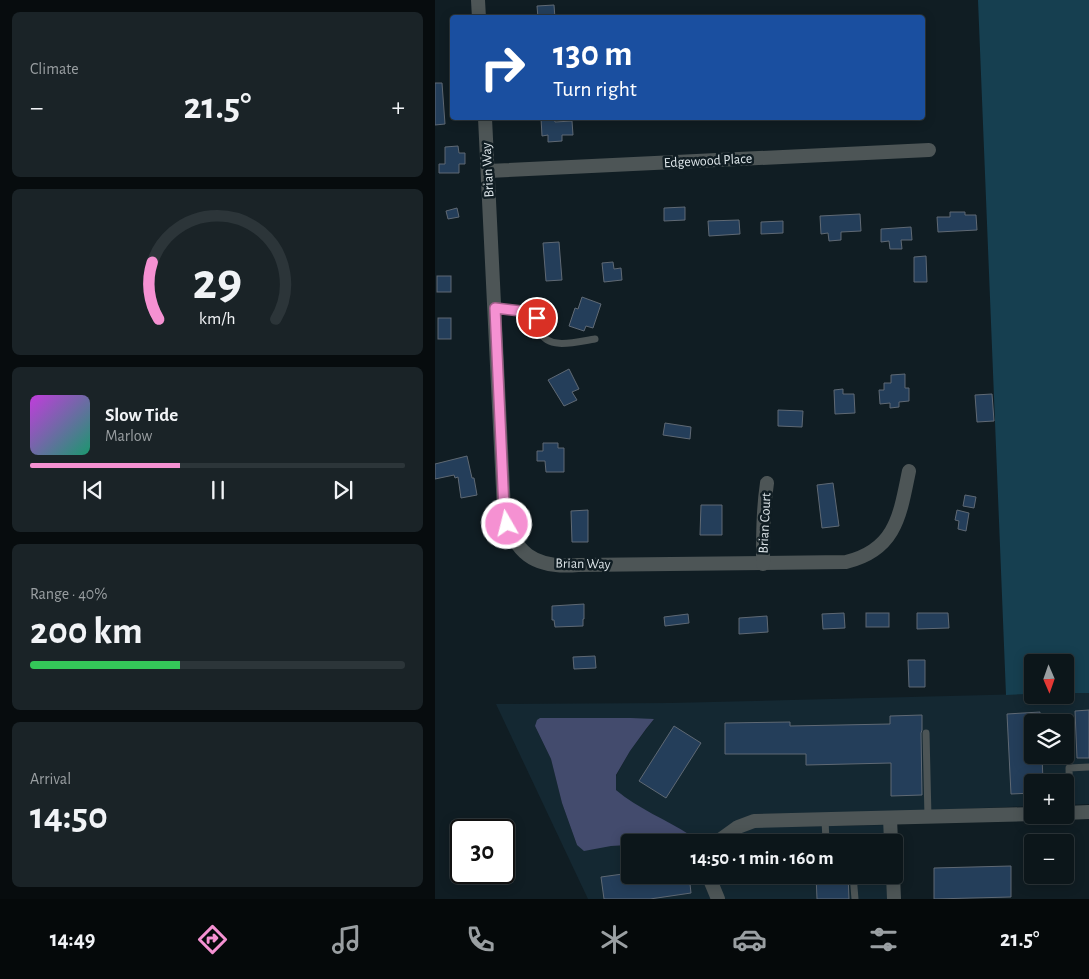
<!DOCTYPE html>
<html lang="en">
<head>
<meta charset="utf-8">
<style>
	body { margin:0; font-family:"Alegreya Sans",sans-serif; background:#1a2327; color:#f1f3f6; height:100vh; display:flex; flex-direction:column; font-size:19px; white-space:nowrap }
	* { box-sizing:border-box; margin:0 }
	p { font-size:16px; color:#9a9fa2 }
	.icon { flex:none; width:28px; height:28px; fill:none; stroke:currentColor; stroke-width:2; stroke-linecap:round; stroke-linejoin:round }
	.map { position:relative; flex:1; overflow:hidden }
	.drawer { display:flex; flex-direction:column; gap:12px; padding:12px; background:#070c0e; width:435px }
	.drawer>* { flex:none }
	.hud { position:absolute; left:15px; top:15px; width:475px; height:105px; border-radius:5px; box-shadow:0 2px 12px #0003,0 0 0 1px #2c3539; background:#1a4fa0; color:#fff; overflow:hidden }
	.needle { width:32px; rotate:178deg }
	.buttons { position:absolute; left:589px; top:654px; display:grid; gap:10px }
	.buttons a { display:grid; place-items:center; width:50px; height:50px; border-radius:5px; background:#0c161a; box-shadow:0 2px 12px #0003,0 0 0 1px #2c3539; font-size:25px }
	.speed { position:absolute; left:15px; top:819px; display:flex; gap:10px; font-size:25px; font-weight:700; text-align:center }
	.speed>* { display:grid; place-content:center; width:65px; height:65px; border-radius:50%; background:#0c161a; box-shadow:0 2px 12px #0003,0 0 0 1px #2c3539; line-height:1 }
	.speed .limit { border:2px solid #111; border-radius:8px; background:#fff; color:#111 }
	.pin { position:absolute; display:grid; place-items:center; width:42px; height:42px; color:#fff; margin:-21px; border:2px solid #fff; border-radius:50%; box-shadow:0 1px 5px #0007 }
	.me { position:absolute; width:55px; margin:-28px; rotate:352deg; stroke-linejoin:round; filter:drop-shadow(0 0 4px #0008) }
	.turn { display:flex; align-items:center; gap:18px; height:105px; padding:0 20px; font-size:22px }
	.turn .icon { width:65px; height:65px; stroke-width:2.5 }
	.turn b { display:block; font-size:35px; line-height:42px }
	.big { font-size:38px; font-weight:700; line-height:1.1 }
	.drawer .card { flex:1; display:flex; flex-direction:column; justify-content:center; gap:8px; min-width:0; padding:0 18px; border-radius:8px; background:#1a2327 }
	.drawer .dial { align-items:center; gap:0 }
	.dial svg { height:130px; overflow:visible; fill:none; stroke:#2c3539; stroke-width:7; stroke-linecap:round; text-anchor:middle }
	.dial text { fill:#f1f3f6; stroke:none }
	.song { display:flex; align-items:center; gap:15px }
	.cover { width:60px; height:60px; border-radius:8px; background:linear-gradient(135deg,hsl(290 70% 55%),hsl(160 70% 35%)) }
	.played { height:5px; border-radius:2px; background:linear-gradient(90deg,#f591d2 40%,#2c3539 40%) }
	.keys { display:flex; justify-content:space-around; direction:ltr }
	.heat { display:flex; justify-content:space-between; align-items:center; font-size:28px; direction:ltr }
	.charge { height:8px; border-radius:4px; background:linear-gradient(90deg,#34c759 40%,#2c3539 0) }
	.trip { position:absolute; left:186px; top:834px; width:282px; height:50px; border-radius:5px; background:#0c161a; box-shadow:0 2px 12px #0003,0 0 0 1px #2c3539; font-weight:700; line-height:50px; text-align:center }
	.tabs { display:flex; height:80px; justify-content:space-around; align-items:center; background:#05090a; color:#9a9fa2 }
	.tabs .icon { width:35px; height:35px }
	.tabs .current { color:#f591d2 }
	.tabs b { font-size:22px; color:#f1f3f6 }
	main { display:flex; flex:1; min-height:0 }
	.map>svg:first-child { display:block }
	.built { fill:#142832; fill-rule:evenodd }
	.green { fill:#163f50 }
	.water { fill:#434b6d }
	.building { fill:#243e5a; stroke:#5f6974 }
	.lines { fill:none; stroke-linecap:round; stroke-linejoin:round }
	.lane { stroke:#4d5556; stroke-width:7 }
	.street { stroke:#4d5556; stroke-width:14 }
	.route-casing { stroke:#9f5e88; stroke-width:12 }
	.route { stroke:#f591d2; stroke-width:9 }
	.labels { text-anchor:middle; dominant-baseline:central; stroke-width:5; stroke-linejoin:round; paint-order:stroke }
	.street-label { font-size:14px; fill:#dde5e9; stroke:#101d23 }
</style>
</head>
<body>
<main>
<section class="drawer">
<div class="card"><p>Climate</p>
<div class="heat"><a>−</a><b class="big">21.5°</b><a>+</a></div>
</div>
<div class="card dial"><svg viewBox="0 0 100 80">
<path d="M14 69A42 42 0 1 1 86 69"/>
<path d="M14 69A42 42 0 0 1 10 34" stroke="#f591d2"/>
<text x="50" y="56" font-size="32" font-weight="700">29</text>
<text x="50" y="72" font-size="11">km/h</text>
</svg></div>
<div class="card">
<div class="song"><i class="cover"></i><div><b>Slow Tide</b><p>Marlow</p></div></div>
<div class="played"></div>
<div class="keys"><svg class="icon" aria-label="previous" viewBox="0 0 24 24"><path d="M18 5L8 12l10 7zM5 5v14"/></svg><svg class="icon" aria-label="pause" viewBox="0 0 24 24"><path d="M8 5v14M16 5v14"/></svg><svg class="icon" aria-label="next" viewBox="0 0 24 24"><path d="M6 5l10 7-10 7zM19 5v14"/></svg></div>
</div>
<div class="card"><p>Range · 40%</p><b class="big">200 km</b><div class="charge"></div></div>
<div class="card"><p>Arrival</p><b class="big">14:50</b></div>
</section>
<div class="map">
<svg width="654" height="899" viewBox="0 0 654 899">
	<rect width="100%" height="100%" fill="#101d23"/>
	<!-- built -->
	<g class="built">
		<path d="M630 693H654V804L630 805V782H598L597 806 455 812 319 814 277 842H255L256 840 255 835 245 829 192 800 181 790V776L195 751 219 719 100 726 116 759 127 803 142 845 176 846 195 845V875H270L276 899H153L61 704 236 703 597 694 630 695ZM598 722H630V755H598Z"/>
		<path d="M450 825 451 842H292L305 833 320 827Z"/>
		<path d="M282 875H452L453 899H289L281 881Z"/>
	</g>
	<!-- green -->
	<path class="green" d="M543 0H654V693H630V662H598L597 694 571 695Z"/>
	<!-- water -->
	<path class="water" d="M105 718H196L219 719 211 729 195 751 181 775V790C203 809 231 819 255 835L256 840 255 842H195V845L176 846 149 851 142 845 127 803 116 759 100 726 102 720Z"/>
	<!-- building -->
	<g class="building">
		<path d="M119 5 120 18H103L102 6Z"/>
		<path d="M0 83H7L10 124 0 125Z"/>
		<path d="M106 118H119L120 122 137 121 138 135H127V141L113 142V135L107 136Z"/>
		<path d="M23 146 24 153H30V164H24V173H4V164H10V147Z"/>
		<path d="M250 207V220L229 221V208Z"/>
		<path d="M22 208 24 217 13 219 11 211Z"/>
		<path d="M515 212H530V215H541L542 230 503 232 502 217H515Z"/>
		<path d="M425 214 426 231 406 232V240L394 241 393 233 386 234 385 216Z"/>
		<path d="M304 220 305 234 274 236 273 221Z"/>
		<path d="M348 221V233L326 234V222Z"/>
		<path d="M476 227 477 240H466L467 249H455L454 241 446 242V229Z"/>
		<path d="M124 242 127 280 111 281 108 243Z"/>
		<path d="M491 256 492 282H479V257Z"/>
		<path d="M178 262 179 269 186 268 187 280 169 282 167 263Z"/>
		<rect x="2" y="276" width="14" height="16"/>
		<path d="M147 297 166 304 158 328 151 326 149 331 134 326 140 308 143 309Z"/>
		<rect x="3" y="318" width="13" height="21"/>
		<path d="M134 369 144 389 137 392 142 400 129 406 113 380Z"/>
		<path d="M470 374V388H474V401L464 402V407L455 408V403L445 404 444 390H449V383H456V375Z"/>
		<path d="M408 389V394H419L420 413 400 414 399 390Z"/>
		<path d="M557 394 559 421 542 422 540 395Z"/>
		<path d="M343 410 368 411 367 427 343 426Z"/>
		<path d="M230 423 256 427 255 439 228 435Z"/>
		<path d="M108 443H123V448H129V472H111L110 461H102V451H108Z"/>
		<path d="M32 456 37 478H39L42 495 26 498 23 477 20 478 19 475 0 479V464Z"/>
		<path d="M398 483 404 526 387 528 382 485Z"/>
		<path d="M530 495 541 497 539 508 528 506Z"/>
		<path d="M266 505H287V535H265Z"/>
		<path d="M153 510V542H137L136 511Z"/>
		<path d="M522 510 534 513 531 531 523 529 524 521 520 520Z"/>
		<path d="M149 604V619H148V626L120 627 119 620H117V606Z"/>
		<path d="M409 613 410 628 388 629 387 614Z"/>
		<rect x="431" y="613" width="23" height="14"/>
		<path d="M482 613H513L514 628 482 629Z"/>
		<path d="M253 614 254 623 230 626 229 617Z"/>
		<path d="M332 616 333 632 304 634V618Z"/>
		<path d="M160 656 161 668 139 669 138 657Z"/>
		<path d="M473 660H490V687H474Z"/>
		<path d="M654 710V758H642L640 711Z"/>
		<path d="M605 712V722H598V755H607L608 782H598V793L576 794 572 714Z"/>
		<path d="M487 715V730L486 733 487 795 456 796V763L371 765V754H290V723L355 722V726L455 724V716Z"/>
		<path d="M239 726 266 743 231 798 204 781Z"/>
		<path d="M576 866V897L499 899V868Z"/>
		<path d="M195 873V875H254L256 893 215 899H169L166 877Z"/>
		<path d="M381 875H413L414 899H382Z"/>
	</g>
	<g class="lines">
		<!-- lane -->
		<g class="lane">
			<path d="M59 308C69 309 91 308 99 314 104 318 104 326 106 332 112 351 145 341 160 339"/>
			<path d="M491 733 493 817"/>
			<path d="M635 813 634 768 654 767"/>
			<path d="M390 819 391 842"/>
			<path d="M418 875 420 899"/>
		</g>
		<!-- street -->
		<g class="street">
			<path d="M43 0 44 18"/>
			<path d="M50 118 69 510C78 553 99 569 143 565L411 562C461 550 465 515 474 471"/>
			<path d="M53 171 494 150"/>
			<path d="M328 564C328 536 328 510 332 483"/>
			<path d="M630 813 654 812"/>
			<path d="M455 818 456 842"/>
			<path d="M284 842 285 840 303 827 319 821 598 814"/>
			<path d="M276 875V882L283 899"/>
			<path d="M458 875 459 899"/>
		</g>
	</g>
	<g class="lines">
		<!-- route casing -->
		<g class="route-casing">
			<path id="route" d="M72 524 69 510 60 308 94 312 99 314 102 318"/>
		</g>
		<!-- route -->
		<use href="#route" class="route"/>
	</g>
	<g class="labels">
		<!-- street labels -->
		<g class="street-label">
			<text transform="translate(273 161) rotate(-3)">Edgewood Place</text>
			<text transform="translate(53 170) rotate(-93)">Brian Way</text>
			<text transform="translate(330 523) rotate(-87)">Brian Court</text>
			<text transform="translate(148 564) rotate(1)">Brian Way</text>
		</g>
	</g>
</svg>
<div class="buttons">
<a><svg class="needle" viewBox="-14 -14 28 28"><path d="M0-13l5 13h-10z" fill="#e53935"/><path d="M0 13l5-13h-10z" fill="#9a9fa2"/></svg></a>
<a><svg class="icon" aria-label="layers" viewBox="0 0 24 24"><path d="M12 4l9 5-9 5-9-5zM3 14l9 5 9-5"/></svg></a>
<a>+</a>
<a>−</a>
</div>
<div class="speed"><div class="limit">30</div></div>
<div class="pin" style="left:102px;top:318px;background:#d93025"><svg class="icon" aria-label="arrive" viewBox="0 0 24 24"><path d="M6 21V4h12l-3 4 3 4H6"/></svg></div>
<svg class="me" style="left:72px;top:524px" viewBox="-20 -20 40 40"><circle r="17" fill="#f591d2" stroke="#fff" stroke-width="3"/><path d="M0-11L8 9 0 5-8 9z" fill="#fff"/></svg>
<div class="trip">14:50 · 1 min · 160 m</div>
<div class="hud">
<div class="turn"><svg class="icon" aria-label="right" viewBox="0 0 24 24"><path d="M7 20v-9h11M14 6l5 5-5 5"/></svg><div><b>130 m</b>Turn right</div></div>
</div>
</div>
</main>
<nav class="tabs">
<b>14:49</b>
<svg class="icon current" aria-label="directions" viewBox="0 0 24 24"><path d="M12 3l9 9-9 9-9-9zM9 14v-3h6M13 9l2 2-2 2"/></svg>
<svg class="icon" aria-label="music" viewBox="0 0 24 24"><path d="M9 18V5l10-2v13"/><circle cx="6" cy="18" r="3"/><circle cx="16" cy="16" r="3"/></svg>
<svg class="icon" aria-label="phone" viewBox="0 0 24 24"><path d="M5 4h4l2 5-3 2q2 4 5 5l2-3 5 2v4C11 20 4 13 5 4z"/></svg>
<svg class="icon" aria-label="climate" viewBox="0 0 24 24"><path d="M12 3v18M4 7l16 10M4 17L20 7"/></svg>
<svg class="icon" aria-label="car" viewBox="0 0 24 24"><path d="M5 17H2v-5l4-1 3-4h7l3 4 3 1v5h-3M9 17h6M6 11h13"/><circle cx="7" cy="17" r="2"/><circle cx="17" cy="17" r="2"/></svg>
<svg class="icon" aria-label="filters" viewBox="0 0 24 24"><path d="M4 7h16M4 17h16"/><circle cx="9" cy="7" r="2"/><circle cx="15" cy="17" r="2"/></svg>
<b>21.5°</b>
</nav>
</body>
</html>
